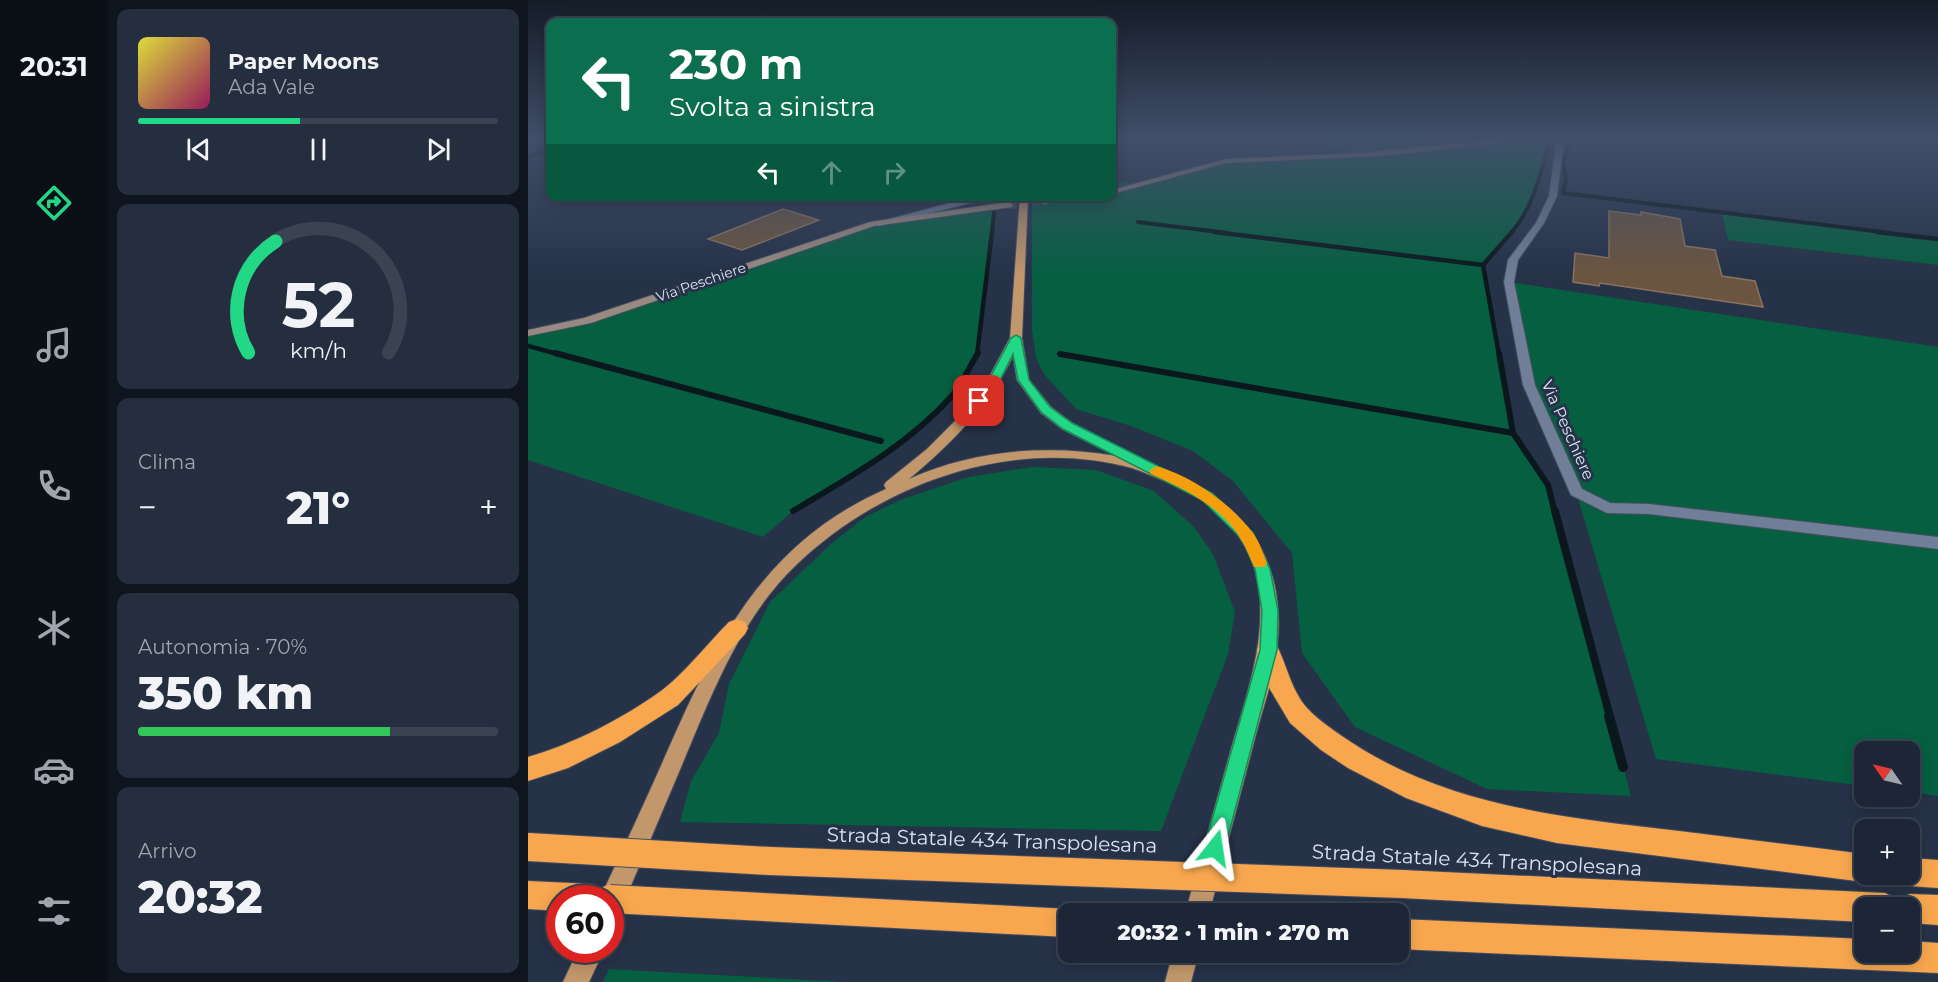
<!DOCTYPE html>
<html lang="it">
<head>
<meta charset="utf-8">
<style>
	body { margin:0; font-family:Montserrat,sans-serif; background:#252e3e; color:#f1f3f6; height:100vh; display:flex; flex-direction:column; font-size:22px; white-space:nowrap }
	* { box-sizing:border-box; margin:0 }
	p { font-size:20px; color:#a0a5ad }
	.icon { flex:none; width:33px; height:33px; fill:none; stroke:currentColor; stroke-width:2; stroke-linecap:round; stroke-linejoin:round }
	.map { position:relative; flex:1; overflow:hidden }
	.side { display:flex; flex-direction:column; gap:9px; padding:9px; background:#0f151e; width:420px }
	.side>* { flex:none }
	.banner { position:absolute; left:18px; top:18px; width:570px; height:183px; border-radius:12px; box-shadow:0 3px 15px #0003,0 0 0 2px #3a4351; background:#0b6e4f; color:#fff; overflow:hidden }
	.needle { width:39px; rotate:304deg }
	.buttons { position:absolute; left:1326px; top:741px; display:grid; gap:12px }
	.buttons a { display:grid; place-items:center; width:66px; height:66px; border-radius:12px; background:#1c2636; box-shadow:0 3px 15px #0003,0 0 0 2px #3a4351; font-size:30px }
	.speed { position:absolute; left:18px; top:885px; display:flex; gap:12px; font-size:30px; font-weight:700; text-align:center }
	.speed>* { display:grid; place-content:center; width:78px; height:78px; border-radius:50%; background:#1c2636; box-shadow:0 3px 15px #0003,0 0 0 2px #3a4351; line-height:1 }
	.speed .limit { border:9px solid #d22; background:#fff; color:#111 }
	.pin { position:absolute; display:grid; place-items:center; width:51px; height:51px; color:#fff; margin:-26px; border-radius:12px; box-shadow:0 3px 9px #0006 }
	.me { position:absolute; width:66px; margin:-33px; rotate:15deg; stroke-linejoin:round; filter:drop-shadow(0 0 4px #0008) }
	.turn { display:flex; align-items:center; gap:21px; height:126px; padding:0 24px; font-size:27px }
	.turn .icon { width:78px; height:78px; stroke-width:2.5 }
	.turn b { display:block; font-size:42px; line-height:51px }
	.lanes { display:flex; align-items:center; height:57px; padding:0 24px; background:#0003; justify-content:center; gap:30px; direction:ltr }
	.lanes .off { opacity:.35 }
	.big { font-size:45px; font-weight:800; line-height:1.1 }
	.side .tile { flex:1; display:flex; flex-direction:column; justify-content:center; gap:9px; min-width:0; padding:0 21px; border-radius:12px; background:#252e3e }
	.side .dial { align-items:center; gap:0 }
	.dial svg { height:156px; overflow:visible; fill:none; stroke:#3a4351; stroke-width:7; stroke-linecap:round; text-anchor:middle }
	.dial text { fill:#f1f3f6; stroke:none }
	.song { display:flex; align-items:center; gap:18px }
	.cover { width:72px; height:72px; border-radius:9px; background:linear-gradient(135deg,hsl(60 70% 55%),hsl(330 70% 35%)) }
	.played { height:6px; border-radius:3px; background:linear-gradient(90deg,#22d887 45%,#3a4351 45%) }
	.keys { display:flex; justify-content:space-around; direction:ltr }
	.heat { display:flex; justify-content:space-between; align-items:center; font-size:33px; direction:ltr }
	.charge { height:9px; border-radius:4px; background:linear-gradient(90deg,#34c759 70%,#3a4351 0) }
	.trip { position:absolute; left:530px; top:903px; width:351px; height:60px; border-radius:12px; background:#1c2636; box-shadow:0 3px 15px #0003,0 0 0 2px #3a4351; font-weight:800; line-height:60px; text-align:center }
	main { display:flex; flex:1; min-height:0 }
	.dock { display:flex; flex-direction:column; width:108px; justify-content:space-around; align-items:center; background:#0b0f16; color:#a0a5ad }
	.dock .icon { width:42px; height:42px }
	.dock .on { color:#22d887 }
	.dock b { font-size:27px; color:#f1f3f6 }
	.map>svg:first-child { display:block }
	.green { fill:#065f41 }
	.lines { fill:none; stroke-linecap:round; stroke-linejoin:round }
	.stream-far4 { stroke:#0a181e; stroke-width:4 }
	.stream-far3 { stroke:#0a181e; stroke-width:4.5 }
	.stream-far2 { stroke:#0a181e; stroke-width:6 }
	.stream-far1 { stroke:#0a181e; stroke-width:8 }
	.stream { stroke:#0a181e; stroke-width:10 }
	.building { fill:#6b5540; stroke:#8a735e; stroke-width:1.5 }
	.secondary-tunnel { stroke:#414d62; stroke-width:8; stroke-dasharray:8 4; stroke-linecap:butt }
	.street-casing { stroke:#444e60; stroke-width:2 }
	.secondary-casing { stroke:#444e60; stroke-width:2 }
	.primary-casing { stroke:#444e60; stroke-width:2 }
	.highway-casing { stroke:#444e60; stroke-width:2 }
	.street { fill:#707e97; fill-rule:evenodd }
	.secondary { fill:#998a81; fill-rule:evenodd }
	.primary { fill:#c2976c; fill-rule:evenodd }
	.highway { fill:#f8a74f; fill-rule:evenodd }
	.highway-bridge-casing { stroke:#444e60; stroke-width:30; stroke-linecap:butt }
	.highway-bridge { stroke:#f8a74f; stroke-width:28 }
	.route { fill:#22d887; stroke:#168c58; stroke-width:1.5 }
	.slow { fill:#f59e0b }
	.labels { text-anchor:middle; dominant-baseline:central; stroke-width:6; stroke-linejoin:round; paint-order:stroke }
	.far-street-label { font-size:14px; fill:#dbe3f2; stroke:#263248 }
	.street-label { font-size:16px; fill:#dbe3f2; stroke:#263248 }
	.near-street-label { font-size:20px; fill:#dbe3f2; stroke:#263248 }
</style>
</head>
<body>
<main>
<nav class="dock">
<b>20:31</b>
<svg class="icon on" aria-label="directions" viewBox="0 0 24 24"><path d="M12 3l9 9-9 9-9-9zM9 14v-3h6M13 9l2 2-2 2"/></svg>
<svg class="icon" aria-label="music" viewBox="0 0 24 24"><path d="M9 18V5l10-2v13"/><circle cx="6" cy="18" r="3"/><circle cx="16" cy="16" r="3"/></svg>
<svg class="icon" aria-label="phone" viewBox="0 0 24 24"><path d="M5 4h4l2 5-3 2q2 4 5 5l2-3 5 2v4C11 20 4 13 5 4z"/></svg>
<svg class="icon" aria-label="climate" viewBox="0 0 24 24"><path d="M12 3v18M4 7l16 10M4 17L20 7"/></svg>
<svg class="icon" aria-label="car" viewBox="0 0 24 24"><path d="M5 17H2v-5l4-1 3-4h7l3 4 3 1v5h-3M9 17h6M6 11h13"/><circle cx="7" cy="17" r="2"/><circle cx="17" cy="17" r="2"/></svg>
<svg class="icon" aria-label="filters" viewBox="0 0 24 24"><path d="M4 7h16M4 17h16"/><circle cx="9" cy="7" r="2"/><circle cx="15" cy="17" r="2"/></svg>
</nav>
<section class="side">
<div class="tile">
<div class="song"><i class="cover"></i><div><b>Paper Moons</b><p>Ada Vale</p></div></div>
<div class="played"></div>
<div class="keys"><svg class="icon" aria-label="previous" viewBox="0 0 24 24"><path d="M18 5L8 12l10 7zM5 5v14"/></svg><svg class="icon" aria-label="pause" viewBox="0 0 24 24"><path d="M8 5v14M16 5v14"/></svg><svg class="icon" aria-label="next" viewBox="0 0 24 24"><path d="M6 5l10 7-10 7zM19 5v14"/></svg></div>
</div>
<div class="tile dial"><svg viewBox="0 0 100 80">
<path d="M14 69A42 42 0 1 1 86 69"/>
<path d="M14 69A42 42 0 0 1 28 12" stroke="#22d887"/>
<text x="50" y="56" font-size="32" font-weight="700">52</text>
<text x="50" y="72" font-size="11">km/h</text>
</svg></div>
<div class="tile"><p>Clima</p>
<div class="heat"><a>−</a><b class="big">21°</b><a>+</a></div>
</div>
<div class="tile"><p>Autonomia · 70%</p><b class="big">350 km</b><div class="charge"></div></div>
<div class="tile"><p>Arrivo</p><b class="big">20:32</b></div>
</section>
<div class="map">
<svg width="1410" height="982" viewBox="0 0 1410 982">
	<rect width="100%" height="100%" fill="#263248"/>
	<!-- green -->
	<g class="green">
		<path d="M771 138H890L925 146 1019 138 1021 143 1006 193 994 220 955 265 985 433 1020 485 1103 796 959 789 827 727 774 653 764 553 705 481 665 451 603 426 548 409 516 374 508 358 504 330V202L507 197 584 196V180C621 191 634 174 668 166 704 158 742 157 778 156 796 155 817 158 834 154Z"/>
		<path d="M465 207 451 351 424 396 387 430 344 464 265 511 235 537 0 460V333L59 321 345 224Z"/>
		<path d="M1194 213 1410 239V265L1200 240Z"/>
		<path d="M981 282 1410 347V796L1382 792V752H1336V786L1128 759 1048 492 1001 385Z"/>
		<path d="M505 467 568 470 626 491 666 527 685 554 707 612 700 654 633 831 152 822 163 781 191 733 201 684 242 602 304 543 337 517 372 500 440 477Z"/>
		<path d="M81 969 317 982H75Z"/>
	</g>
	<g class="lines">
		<!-- stream-far4 -->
		<g class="stream-far4">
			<path d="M1042 143 1035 163 1038 179 1035 193 1362 233"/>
			<path d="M0 157 22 150"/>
			<path d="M610 222 699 233"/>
			<path d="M464 233 466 212"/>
			<path d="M983 233C1005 208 1012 175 1021 143"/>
		</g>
		<!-- stream-far3 -->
		<g class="stream-far3">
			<path d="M687 232 955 265"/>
			<path d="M1349 232 1410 239"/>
			<path d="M0 346 33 355"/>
			<path d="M532 354 536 355"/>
			<path d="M449 355 464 232"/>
			<path d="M971 355 955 265 984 232"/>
		</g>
		<!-- stream-far2 -->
		<g class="stream-far2">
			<path d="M27 353 353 441"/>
			<path d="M971 353 985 433 1020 485 1027 513"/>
			<path d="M532 354 985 433"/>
			<path d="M265 511C320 478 379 446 423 397 434 385 441 367 450 353"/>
		</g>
		<!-- stream-far1 -->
		<path class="stream-far1" d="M1027 511 1082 717"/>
		<!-- stream -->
		<path class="stream" d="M1081 716 1095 767"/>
	</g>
	<!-- building -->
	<g class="building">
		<path d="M255 209 291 220 214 250 180 239Z"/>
		<path d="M1081 211 1113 215V212L1152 219 1157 246 1187 250 1194 276 1227 281 1235 307 1072 283 1071 286 1045 282 1047 253 1081 258Z"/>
	</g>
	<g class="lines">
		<!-- secondary-tunnel -->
		<path class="secondary-tunnel" d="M481 205 516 201"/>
		<!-- street casing -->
		<g class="street-casing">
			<g id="street">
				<path d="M1029 138H1036L1029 196 1016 223 990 260 986 282 1007 385 1054 489 1082 503 1121 504 1410 537V549L1121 514 1079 513 1043 495 995 385 976 282 980 260 1008 223 1021 196Z"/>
				<path d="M448 196H470L351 226 347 223Z"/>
			</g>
		</g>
		<!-- secondary casing -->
		<g class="secondary-casing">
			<g id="secondary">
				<path d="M986 138H1015L853 156 698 163 584 194V190L698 159 830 153Z"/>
				<path d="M529 196H553L516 204 512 201Z"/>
				<path d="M481 202 485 205 484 207 346 226 63 323 0 336V330L56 318 342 222Z"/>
			</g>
		</g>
		<!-- primary casing -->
		<g class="primary-casing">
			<g id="primary">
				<path d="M492 196H500L494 338 501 380 523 407 544 423 609 456 610 461C703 488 761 547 749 649 746 680 733 712 726 742 711 799 696 856 681 914H657C672 860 687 806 702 753 718 695 741 637 729 577 719 533 681 498 640 482 628 478 616 472 604 468 485 436 354 482 267 566 210 621 181 701 151 772 131 819 111 866 91 914L82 917V898H73V896C93 853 113 811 132 768 184 649 232 544 358 489L356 485 358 482 399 449 436 412 459 381 482 338ZM485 356 489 380 513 413 534 429 588 456C519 444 445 450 381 479 423 444 461 406 485 356Z"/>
				<path d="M50 950H76L61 982H35Z"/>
				<path d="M645 952H671L663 982H637Z"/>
			</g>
		</g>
		<!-- highway casing -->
		<g class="highway-casing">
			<g id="highway">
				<path d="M209 619 217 622 220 628 217 634 150 705 92 742 40 768 0 781V757C43 745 96 718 133 691 155 675 181 642 201 622Z"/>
				<path d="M740 641 748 644C759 665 763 690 779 708 792 722 811 734 826 744 923 807 1040 818 1151 831 1213 839 1274 846 1336 854V874H1347L1346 878 1336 882 1029 843 954 826 878 798 820 768 793 750 762 723 740 686 729 650 732 644Z"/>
				<path d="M1382 858 1410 860V888L1382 886 1372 882 1369 874H1382Z"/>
				<path d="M874 870 1357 893 1367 898 1370 903 1372 899 1382 894 1410 895V925L1382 923V908H1336V922L874 898 864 894 860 884 864 874Z"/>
				<path d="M0 881 64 884 74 888 78 898H32V911L0 909Z"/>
				<path d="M870 919 1336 939V952H1382V941L1410 943V973L870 949Z"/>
			</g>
		</g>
		<!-- street -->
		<use href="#street" class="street"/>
		<!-- secondary -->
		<use href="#secondary" class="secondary"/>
		<!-- primary -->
		<use href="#primary" class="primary"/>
		<!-- highway -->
		<use href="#highway" class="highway"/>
		<!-- highway-bridge casing -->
		<g class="highway-bridge-casing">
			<g id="highway-bridge">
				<path d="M0 847 242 861 874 884"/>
				<path d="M82 899 540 923"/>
			</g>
		</g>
		<!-- highway-bridge -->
		<use href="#highway-bridge" class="highway-bridge"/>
	</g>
	<!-- sky -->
	<linearGradient id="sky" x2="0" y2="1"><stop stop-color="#151c28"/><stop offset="0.5" stop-color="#414f6a"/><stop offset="1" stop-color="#414f6a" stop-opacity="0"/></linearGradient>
	<rect width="1410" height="276" fill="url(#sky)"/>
	<!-- route -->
	<path class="route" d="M488 335 493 338 501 380 522 407 544 423 684 493 725 533 742 569 750 610 749 650 697 848 694 855 687 858 679 855 676 848 732 650 734 610 727 569 714 539 674 500 535 429 513 412 490 380 485 354 469 386 455 404H447L445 401 458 385 483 338Z"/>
	<!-- slow -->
	<path class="slow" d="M628 466C664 476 702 503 725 533 731 541 735 553 739 563L737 567H726C722 558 719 549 714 541 695 507 656 489 623 474L621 471Z"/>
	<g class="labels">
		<!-- far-street labels -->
		<g class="far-street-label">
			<text transform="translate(173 282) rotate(-19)">Via Peschiere</text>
		</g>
		<!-- street labels -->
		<g class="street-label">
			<text transform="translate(1040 430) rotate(66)">Via Peschiere</text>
		</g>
		<!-- near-street labels -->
		<g class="near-street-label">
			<text transform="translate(464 840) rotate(2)">Strada Statale 434 Transpolesana</text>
			<text transform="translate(949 860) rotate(3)">Strada Statale 434 Transpolesana</text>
		</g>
	</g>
</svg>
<div class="buttons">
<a><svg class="needle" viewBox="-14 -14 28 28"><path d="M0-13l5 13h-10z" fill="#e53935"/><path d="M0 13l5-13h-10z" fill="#a0a5ad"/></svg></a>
<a>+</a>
<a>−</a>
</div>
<div class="speed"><div class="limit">60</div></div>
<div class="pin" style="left:451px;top:401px;background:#d93025"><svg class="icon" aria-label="arrive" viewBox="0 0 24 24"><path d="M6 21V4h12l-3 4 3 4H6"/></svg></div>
<svg class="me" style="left:687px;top:848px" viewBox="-20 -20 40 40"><path d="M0-17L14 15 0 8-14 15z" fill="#22d887" stroke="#fff" stroke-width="4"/></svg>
<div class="trip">20:32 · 1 min · 270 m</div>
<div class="banner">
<div class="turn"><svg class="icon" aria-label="left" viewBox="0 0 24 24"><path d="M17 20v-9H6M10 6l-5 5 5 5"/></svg><div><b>230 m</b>Svolta a sinistra</div></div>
<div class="lanes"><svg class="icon" aria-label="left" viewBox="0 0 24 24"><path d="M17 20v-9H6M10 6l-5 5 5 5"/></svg><svg class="icon off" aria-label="ahead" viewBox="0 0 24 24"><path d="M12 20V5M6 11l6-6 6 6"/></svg><svg class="icon off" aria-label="right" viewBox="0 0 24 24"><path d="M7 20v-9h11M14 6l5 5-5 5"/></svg></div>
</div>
</div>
</main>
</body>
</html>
